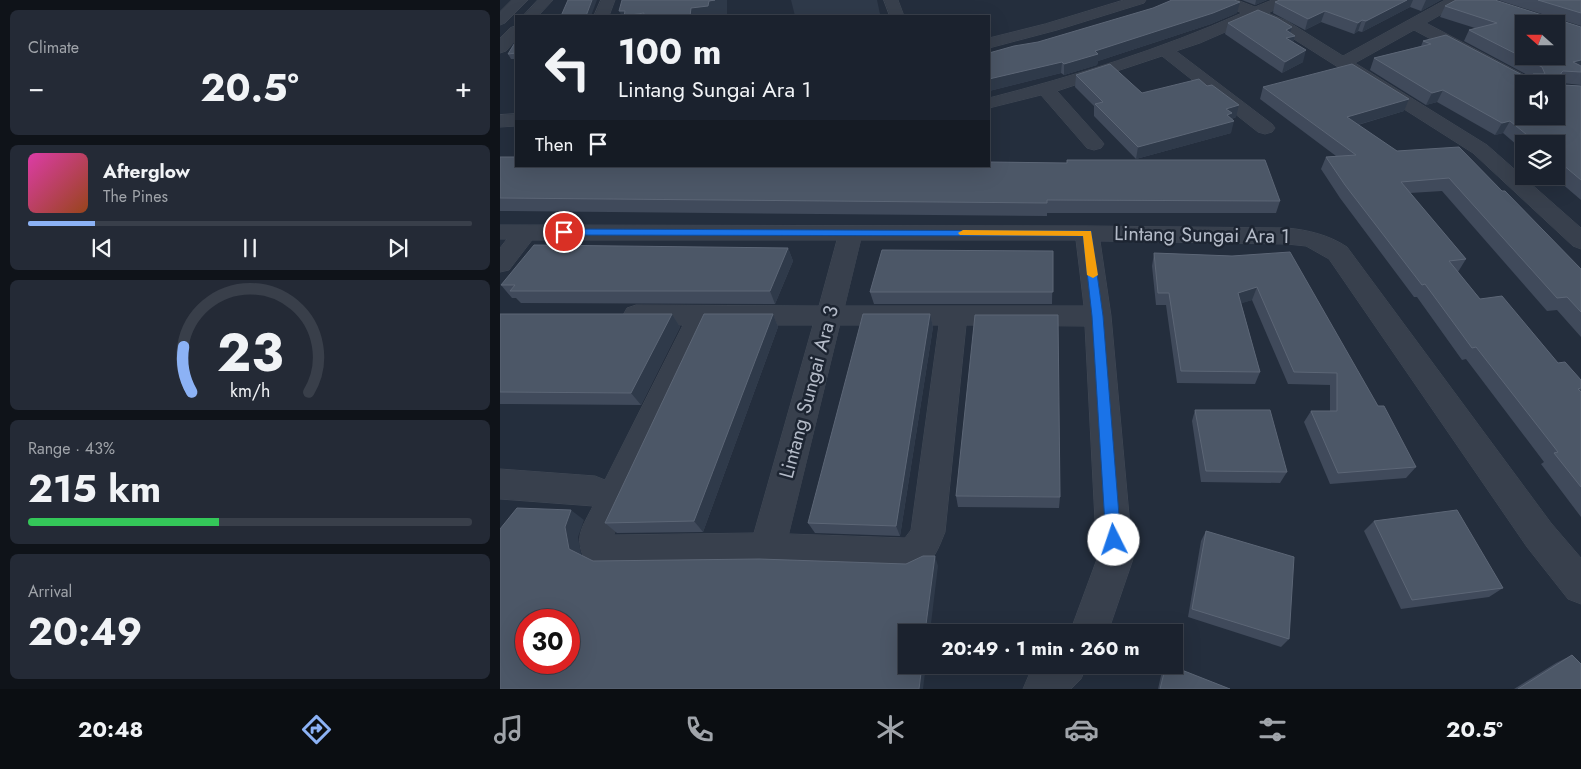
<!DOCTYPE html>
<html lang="en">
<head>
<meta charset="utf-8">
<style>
	body { margin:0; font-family:Jost,sans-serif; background:#242a36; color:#f1f3f6; height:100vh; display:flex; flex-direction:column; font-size:19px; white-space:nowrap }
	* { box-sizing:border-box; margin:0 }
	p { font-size:16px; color:#a0a4aa }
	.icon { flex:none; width:28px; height:28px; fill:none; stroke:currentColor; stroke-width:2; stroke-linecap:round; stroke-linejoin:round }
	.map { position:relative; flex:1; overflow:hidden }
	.panel { display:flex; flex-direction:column; gap:10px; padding:10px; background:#0f1319; width:500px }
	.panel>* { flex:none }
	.hud { position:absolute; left:15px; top:15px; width:475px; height:152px; border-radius:0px; box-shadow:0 5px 20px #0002,0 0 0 1px #393f4a; background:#1b222e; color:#f1f3f6; overflow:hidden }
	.needle { width:32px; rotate:291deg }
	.fabs { position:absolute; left:1015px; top:15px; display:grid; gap:10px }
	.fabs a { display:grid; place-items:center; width:50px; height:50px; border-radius:0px; background:#1b222e; box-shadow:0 5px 20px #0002,0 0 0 1px #393f4a; font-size:25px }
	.speed { position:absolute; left:15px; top:609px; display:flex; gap:10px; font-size:25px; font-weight:700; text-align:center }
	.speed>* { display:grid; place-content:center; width:65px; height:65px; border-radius:50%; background:#1b222e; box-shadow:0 5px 20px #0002,0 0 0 1px #393f4a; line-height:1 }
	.speed .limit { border:8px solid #d22; background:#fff; color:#111 }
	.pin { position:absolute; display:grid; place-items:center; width:42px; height:42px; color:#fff; margin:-21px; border:2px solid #fff; border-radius:50%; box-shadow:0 1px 5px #0007 }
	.me { position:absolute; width:55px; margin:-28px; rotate:356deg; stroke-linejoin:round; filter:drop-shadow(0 0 4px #0008) }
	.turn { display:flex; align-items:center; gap:18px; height:105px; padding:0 20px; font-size:22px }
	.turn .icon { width:65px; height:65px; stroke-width:2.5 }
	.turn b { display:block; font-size:35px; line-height:42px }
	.then { display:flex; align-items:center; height:48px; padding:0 20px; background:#0003; gap:10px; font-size:19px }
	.big { font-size:38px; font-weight:700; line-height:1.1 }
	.panel .widget { flex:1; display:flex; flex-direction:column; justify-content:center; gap:8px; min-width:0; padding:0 18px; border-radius:8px; background:#242a36 }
	.panel .dial { align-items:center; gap:0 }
	.dial svg { height:130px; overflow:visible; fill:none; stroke:#393f4a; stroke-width:7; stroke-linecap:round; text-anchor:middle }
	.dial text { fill:#f1f3f6; stroke:none }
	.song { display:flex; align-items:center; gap:15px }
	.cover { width:60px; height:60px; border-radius:8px; background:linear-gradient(135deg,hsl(320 70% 55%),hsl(20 70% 35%)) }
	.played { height:5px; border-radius:2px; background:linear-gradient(90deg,#8cb2f5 15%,#393f4a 15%) }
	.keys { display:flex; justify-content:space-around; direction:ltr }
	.heat { display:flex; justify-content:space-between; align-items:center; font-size:28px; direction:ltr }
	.charge { height:8px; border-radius:4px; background:linear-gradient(90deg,#34c759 43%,#393f4a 0) }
	.trip { position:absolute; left:398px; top:624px; width:285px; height:50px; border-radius:0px; background:#1b222e; box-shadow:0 5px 20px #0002,0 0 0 1px #393f4a; font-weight:700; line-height:50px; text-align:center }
	.dock { display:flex; height:80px; justify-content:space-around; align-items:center; background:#0b0e12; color:#a0a4aa }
	.dock .icon { width:35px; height:35px }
	.dock .current { color:#8cb2f5 }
	.dock b { font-size:22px; color:#f1f3f6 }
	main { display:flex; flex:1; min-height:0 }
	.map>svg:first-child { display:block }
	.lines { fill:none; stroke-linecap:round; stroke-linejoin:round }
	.minor-casing { stroke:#414956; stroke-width:1 }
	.minor { fill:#38404d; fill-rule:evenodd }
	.wall { fill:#404a5b }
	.shaded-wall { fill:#2f3a4a }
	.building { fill:#4c5767; stroke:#5c6676; fill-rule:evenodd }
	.route { fill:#1a73e8; stroke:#114b97 }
	.slow { fill:#f59e0b }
	.labels { text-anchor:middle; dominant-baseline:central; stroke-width:5; stroke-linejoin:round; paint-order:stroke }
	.street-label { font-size:20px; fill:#b4bbc8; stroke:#1d2532 }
</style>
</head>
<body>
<main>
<section class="panel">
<div class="widget"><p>Climate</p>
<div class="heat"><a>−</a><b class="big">20.5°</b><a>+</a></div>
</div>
<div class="widget">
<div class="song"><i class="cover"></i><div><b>Afterglow</b><p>The Pines</p></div></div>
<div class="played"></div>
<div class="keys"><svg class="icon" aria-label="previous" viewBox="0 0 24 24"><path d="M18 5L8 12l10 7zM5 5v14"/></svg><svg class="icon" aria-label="pause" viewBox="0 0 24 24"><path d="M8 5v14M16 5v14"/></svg><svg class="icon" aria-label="next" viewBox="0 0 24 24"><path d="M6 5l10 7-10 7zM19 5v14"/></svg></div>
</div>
<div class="widget dial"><svg viewBox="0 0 100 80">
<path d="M14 69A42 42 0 1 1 86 69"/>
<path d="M14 69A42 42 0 0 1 9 41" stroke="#8cb2f5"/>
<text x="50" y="56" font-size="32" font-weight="700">23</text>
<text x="50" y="72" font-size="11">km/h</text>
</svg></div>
<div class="widget"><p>Range · 43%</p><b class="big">215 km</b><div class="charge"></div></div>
<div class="widget"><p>Arrival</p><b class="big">20:49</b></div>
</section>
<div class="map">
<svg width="1081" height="689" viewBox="0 0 1081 689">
	<rect width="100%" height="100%" fill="#242e3d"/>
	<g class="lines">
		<!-- minor casing -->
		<g class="minor-casing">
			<g id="minor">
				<path d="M12 0H28L5 23 0 25V12Z"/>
				<path d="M38 0H53L38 16H23Z"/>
				<path d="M101 0H115L109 16H94Z"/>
				<path d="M384 0H398L404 16H390Z"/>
				<path d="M624 0H646L644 3 557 30 489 48V38L545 24Z"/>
				<path d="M717 0H737L755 7 772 0H791L789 3 768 13 787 21 843 56 945 0H963L961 3 926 23 1034 80 1037 84H1024V88H1022L914 30 855 63 987 145 1081 228V249L1073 246 973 153 775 27 755 19 700 43 676 51 772 124 775 128 772 132 765 134 758 132 662 56 557 91 601 140 604 144 601 148 594 150 587 148 541 95 489 108V98C575 76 661 49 742 13L719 3Z"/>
				<path d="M16 26V40L6 51 0 53V38L10 28Z"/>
				<path d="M16 114V126L0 127V115Z"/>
				<path d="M0 225 587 226 787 228C808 230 829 235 847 247L1051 523 1081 558V604L1068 599 1027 547 829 259 806 246 787 244 600 241 611 316 633 559 608 632H570L597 559 585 326 466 325 445 532C436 554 434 563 410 572L267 567 106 569 84 558C74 536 83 526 93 506L0 499V469L95 476 105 480 183 325H136L127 322 123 315 127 308 136 305 319 306 337 240H32L9 270 0 272V248L7 239H0ZM361 240H576L584 306H345ZM210 325H313L254 533 114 535ZM340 325H439L411 530 405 538 289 534Z"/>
				<path d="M539 665H587L581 679 571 689H523L529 675Z"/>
			</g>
		</g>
		<!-- minor -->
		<use href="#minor" class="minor"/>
	</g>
	<!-- wall -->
	<g class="wall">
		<path d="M742 0H767L755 5Z"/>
		<path d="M780 0H941L921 11 910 7 862 32 858 31 854 34 821 22 805 30 773 13 775 2Z"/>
		<path d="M998 0H1081V26L1062 20V21L1081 27V85L1062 83 1063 85 1081 86V200L1053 176H1056V144H1024V151L1003 133 995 135 937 102 926 105 870 70 874 58 921 46 923 41 1028 78H1031V77L964 41 969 30 975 28 940 17 945 6 1045 15Z"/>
		<path d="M737 13 711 24 598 61 597 65 564 75 561 73 489 91V93V53Z"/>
		<path d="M728 23 792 27 790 33 795 36 793 42 803 62 782 73 725 34Z"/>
		<path d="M16 41V59H11L8 54Z"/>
		<path d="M576 75 642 93 736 117 732 119 731 133 636 159 594 116V106L575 87Z"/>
		<path d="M763 87 904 111 858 125 897 151 1002 191 1081 269V337L1057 310 1047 311 942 191 910 193 966 259 958 272 980 299 1058 363 1081 380V517L1041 464 1044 462 966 359 962 360 917 297H914L840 198 821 169 826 157 836 156 760 99Z"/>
		<path d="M0 157 780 201 776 213H547V216L0 211Z"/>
		<path d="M288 248 293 261 275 304 21 303 16 298H12L1 285Z"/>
		<path d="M553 251 552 304H374L370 292Z"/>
		<path d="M654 253 732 256 878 406 916 467 906 478 830 484 804 422 811 411H830V385L788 384 752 300 741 303 760 372 755 384 677 383 666 305H656L652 266Z"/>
		<path d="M0 314H172L180 327 141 405 0 404Z"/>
		<path d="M273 314 278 327 203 532 117 533 105 523Z"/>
		<path d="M430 314 433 327 400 536 315 533 308 523Z"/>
		<path d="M695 410 787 472 780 483 701 482 692 421Z"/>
		<path d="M456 496 560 497 559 508 458 507Z"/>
		<path d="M874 521 1003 588 989 597 901 609 864 531Z"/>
		<path d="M706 531 789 639 781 647 688 617 701 541Z"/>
		<path d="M1072 655 1081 689H1014L1056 663Z"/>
		<path d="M665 665 730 689H658L662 671Z"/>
	</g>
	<!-- shaded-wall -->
	<g class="shaded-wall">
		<path d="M92 0H97L91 16H86Z"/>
		<path d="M215 0H227V16H183L191 8 209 1Z"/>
		<path d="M291 0H377L380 14H376V16H295Z"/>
		<path d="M756 0H767L755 5Z"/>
		<path d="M907 0H913L910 7 862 32 866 21Z"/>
		<path d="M926 0H941L921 11Z"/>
		<path d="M740 2 737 13 711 24 598 61 597 65 564 75V64L595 51Z"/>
		<path d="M119 11H125L144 13 146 16H122Z"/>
		<path d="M825 11 821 22 805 30 808 19Z"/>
		<path d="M862 20 858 31 854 34 858 23Z"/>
		<path d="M792 27 789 37 795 36 792 47 783 41 786 30Z"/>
		<path d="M806 50 803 62 782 73 785 62Z"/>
		<path d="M1081 60V69L1073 62Z"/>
		<path d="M562 62 561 73 489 91V93V79Z"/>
		<path d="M943 90 937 102 926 105 932 93Z"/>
		<path d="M909 99 904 111 843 129 847 117Z"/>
		<path d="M739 105 736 117 731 119 734 121 731 133 636 159 638 147 726 109Z"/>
		<path d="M1010 121 1003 133 995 135 1002 123Z"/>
		<path d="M288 248 293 261 275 304 270 291Z"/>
		<path d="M757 287 752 300 734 306 738 293Z"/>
		<path d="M172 314 180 327 141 405 131 393Z"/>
		<path d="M273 314 278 327 203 532 194 521Z"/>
		<path d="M430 314 433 327 400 536 396 526Z"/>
		<path d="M71 510 84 520 78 537 82 559 69 549 65 527Z"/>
		<path d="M435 556 438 566 430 632H425Z"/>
		<path d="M422 665H426L423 689H419Z"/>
	</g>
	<!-- building -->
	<g class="building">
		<path d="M68 0H92L86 16H61Z"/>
		<path d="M122 0H215L209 1 208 6 191 8 190 16H143L144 13 124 16 125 11H119Z"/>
		<path d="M672 0H734L740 2 713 13 595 51 598 54 564 64 562 62 489 79V53L514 46 538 42 653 8Z"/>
		<path d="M780 0H907L866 21 862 20 858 23 825 11 808 19 775 2Z"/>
		<path d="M956 0H995L1042 15H1061L1062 21 1081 27V60L1073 62 1081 66V72L1063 71 1061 73 1062 83 1063 85 1081 86V180L1056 159V144H1038L1010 121 1002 123 943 90 932 93 874 58 931 44 923 41 946 35 1028 78H1032L1033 74H1045L1042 67 969 30 997 23 945 6ZM1024 24H1056V56H1024ZM1024 84H1056V116H1024Z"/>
		<path d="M1038 0H1081V13Z"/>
		<path d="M758 10 777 18 792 27 786 30 795 36 786 38 806 50 785 62 728 23Z"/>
		<path d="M16 41V53L8 54Z"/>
		<path d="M610 64 642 93 699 79 707 86 712 85 739 105 726 109 732 113 727 115 734 121 638 147 595 104 603 102 576 75Z"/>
		<path d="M852 64 909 99 847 117 897 151 959 147 1002 191H1005L1081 269V312L1067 297 1057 298 949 178 901 182 966 259 949 261 980 299 1002 296 1058 363 1065 362 1081 380V388L1078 389 1081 392V487L1054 453 1058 452 976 347 972 348 925 284 922 285 845 185 826 157 856 155 763 87Z"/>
		<path d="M0 157H16V166H489V162L567 163V160H765L780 201 547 200V203L0 198Z"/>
		<path d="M34 245 288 248 270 291H10L15 285H1Z"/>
		<path d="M382 250 553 251V292H370Z"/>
		<path d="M790 252 878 406H884L916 467 838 473 811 411H837V373L794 372 757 287 738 293 760 372 681 371 669 293H658L654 253 732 256Z"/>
		<path d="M0 314H172L131 393 0 392Z"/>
		<path d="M204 314H273L194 521 105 523Z"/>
		<path d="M363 314H430L396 526 308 523Z"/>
		<path d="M475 315H558L560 497 456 496Z"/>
		<path d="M695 410H770L787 472 706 471Z"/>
		<path d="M17 508 71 510 65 527 69 549 93 561 259 559 406 564 423 556H435L425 632H406V665H422L419 689H0V529ZM26 620H69V662H26Z"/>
		<path d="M957 510 1003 588 912 600 874 521Z"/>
		<path d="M706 531 794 557 789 639 692 609Z"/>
		<path d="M1072 655 1081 664V689H1018Z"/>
		<path d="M666 665H669L730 689H660Z"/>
	</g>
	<!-- route -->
	<path class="route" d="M64 229 591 231 603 316 621 540 619 545 614 547 609 545 606 540 592 316 583 236 61 235V230Z"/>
	<!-- slow -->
	<path class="slow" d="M463 230 591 231 598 275 593 278 587 275 583 236 460 235 458 233Z"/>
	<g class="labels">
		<!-- street labels -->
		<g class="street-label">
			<text transform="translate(702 235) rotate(1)">Lintang Sungai Ara 1</text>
			<text transform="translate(309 392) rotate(-75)">Lintang Sungai Ara 3</text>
		</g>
	</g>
</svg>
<div class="fabs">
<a><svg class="needle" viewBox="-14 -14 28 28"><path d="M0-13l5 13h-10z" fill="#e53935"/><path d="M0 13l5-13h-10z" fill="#a0a4aa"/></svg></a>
<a><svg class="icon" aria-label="sound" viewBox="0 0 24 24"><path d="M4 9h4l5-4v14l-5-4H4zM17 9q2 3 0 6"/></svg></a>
<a><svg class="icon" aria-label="layers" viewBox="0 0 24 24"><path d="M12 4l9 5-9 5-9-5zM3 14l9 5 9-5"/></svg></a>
</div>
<div class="speed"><div class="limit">30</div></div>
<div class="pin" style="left:64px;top:232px;background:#d93025"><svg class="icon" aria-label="arrive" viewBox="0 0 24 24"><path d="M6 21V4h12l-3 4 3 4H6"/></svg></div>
<svg class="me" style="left:614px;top:540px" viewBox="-20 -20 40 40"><circle r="19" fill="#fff"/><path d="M0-13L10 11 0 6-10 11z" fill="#1a73e8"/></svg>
<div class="trip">20:49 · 1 min · 260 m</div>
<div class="hud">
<div class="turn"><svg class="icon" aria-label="left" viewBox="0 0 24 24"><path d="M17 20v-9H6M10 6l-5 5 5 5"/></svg><div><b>100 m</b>Lintang Sungai Ara 1</div></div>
<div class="then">Then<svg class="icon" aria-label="arrive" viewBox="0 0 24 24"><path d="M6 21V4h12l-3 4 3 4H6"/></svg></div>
</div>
</div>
</main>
<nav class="dock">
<b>20:48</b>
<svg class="icon current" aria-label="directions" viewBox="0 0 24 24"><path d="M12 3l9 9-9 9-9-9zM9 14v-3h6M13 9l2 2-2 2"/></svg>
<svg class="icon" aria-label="music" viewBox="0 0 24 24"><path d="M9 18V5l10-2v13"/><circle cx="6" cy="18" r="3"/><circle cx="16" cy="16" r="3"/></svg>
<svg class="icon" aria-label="phone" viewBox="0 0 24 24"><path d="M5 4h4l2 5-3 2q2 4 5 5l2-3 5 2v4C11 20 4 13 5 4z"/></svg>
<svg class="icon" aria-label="climate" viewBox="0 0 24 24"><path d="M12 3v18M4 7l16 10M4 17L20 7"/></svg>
<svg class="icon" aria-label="car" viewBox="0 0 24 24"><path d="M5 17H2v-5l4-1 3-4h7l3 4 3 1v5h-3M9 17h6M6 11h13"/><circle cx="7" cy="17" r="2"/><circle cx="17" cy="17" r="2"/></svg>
<svg class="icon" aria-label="filters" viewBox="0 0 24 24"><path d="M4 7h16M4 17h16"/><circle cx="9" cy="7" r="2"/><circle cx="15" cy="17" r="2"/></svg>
<b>20.5°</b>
</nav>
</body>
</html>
